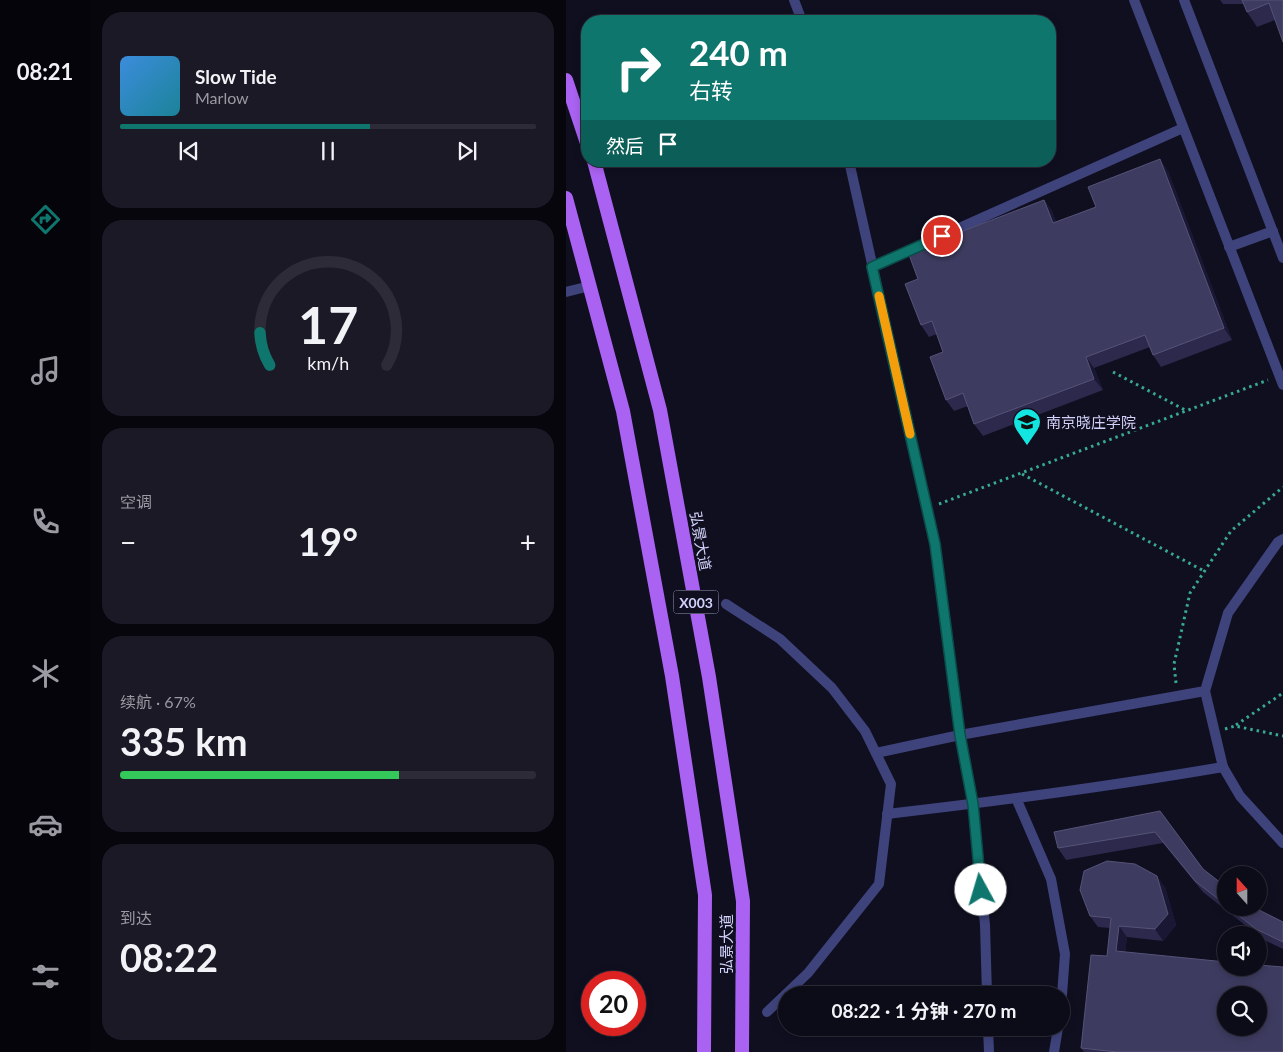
<!DOCTYPE html>
<html lang="zh">
<head>
<meta charset="utf-8">
<style>
	body { margin:0; font-family:Lato,"Noto Sans SC",sans-serif; background:#1a1925; color:#f1f3f6; height:100vh; display:flex; flex-direction:column; font-size:19px; white-space:nowrap }
	* { box-sizing:border-box; margin:0 }
	p { font-size:16px; color:#9a9ba2 }
	.icon { flex:none; width:28px; height:28px; fill:none; stroke:currentColor; stroke-width:2; stroke-linecap:round; stroke-linejoin:round }
	.map { position:relative; flex:1; overflow:hidden }
	.details { display:flex; flex-direction:column; gap:12px; padding:12px; background:#07060d; width:476px }
	.details>* { flex:none }
	.top-card { position:absolute; left:15px; top:15px; width:475px; height:152px; border-radius:20px; box-shadow:0 2px 8px #0003,0 0 0 1px #2c2b37; background:#0f766e; color:#fff; overflow:hidden }
	.needle { width:32px; rotate:339deg }
	.controls { position:absolute; left:651px; top:866px; display:grid; gap:10px }
	.controls a { display:grid; place-items:center; width:50px; height:50px; border-radius:50%; background:#0c0b18; box-shadow:0 2px 8px #0003,0 0 0 1px #2c2b37; font-size:25px }
	.speed { position:absolute; left:15px; top:971px; display:flex; gap:10px; font-size:25px; font-weight:700; text-align:center }
	.speed>* { display:grid; place-content:center; width:65px; height:65px; border-radius:50%; background:#0c0b18; box-shadow:0 2px 8px #0003,0 0 0 1px #2c2b37; line-height:1 }
	.speed .limit { border:8px solid #d22; background:#fff; color:#111 }
	.pin { position:absolute; display:grid; place-items:center; width:42px; height:42px; color:#fff; margin:-21px; border:2px solid #fff; border-radius:50%; box-shadow:0 1px 5px #0007 }
	.me { position:absolute; width:55px; margin:-28px; rotate:354deg; stroke-linejoin:round; filter:drop-shadow(0 0 4px #0008) }
	.turn { display:flex; align-items:center; gap:18px; height:105px; padding:0 25px; font-size:22px }
	.turn .icon { width:65px; height:65px; stroke-width:2.5 }
	.turn b { display:block; font-size:35px; line-height:42px }
	.then { display:flex; align-items:center; height:48px; padding:0 25px; background:#0003; gap:10px; font-size:19px }
	.big { font-size:38px; font-weight:700; line-height:1.1 }
	.details .widget { flex:1; display:flex; flex-direction:column; justify-content:center; gap:8px; min-width:0; padding:0 18px; border-radius:20px; background:#1a1925 }
	.details .dial { align-items:center; gap:0 }
	.dial svg { height:130px; overflow:visible; fill:none; stroke:#2c2b37; stroke-width:7; stroke-linecap:round; text-anchor:middle }
	.dial text { fill:#f1f3f6; stroke:none }
	.song { display:flex; align-items:center; gap:15px }
	.cover { width:60px; height:60px; border-radius:8px; background:linear-gradient(135deg,hsl(210 70% 55%),hsl(190 70% 35%)) }
	.played { height:5px; border-radius:2px; background:linear-gradient(90deg,#0f766e 60%,#2c2b37 60%) }
	.keys { display:flex; justify-content:space-around; direction:ltr }
	.heat { display:flex; justify-content:space-between; align-items:center; font-size:28px; direction:ltr }
	.charge { height:8px; border-radius:4px; background:linear-gradient(90deg,#34c759 67%,#2c2b37 0) }
	.trip { position:absolute; left:212px; top:986px; width:292px; height:50px; border-radius:25px; background:#0c0b18; box-shadow:0 2px 8px #0003,0 0 0 1px #2c2b37; font-weight:700; line-height:50px; text-align:center }
	main { display:flex; flex:1; min-height:0 }
	.tab-bar { display:flex; flex-direction:column; width:90px; justify-content:space-around; align-items:center; background:#05040a; color:#9a9ba2 }
	.tab-bar .icon { width:35px; height:35px }
	.tab-bar .on { color:#0f766e }
	.tab-bar b { font-size:22px; color:#f1f3f6 }
	.map>svg:first-child { display:block }
	.lines { fill:none; stroke-linecap:round; stroke-linejoin:round }
	.path { stroke:#38a994; stroke-width:3; stroke-dasharray:2.5 4; stroke-linecap:butt }
	.service { stroke:#3e437b; stroke-width:10 }
	.primary { stroke:#aa62f2; stroke-width:14 }
	.wall { fill:#2c294c }
	.shaded-wall { fill:#191733 }
	.building { fill:#3d3b5f; stroke:#555377; fill-rule:evenodd }
	.route-casing { stroke:#0a4d48; stroke-width:12 }
	.route { stroke:#0f766e; stroke-width:9 }
	.slow { stroke:#f59e0b; stroke-width:9 }
	.labels { text-anchor:middle; dominant-baseline:central; stroke-width:5; stroke-linejoin:round; paint-order:stroke }
	.shield { fill:#100f20; stroke:#9898b9; stroke-width:1 }
	.shield-label { font-size:14px; font-weight:bold; fill:#d2d2fb }
	.poi-label { font-size:15px; fill:#d2d2fb; stroke:#100f20; text-anchor:start }
	.street-label { font-size:15px; fill:#d2d2fb; stroke:#100f20 }
</style>
</head>
<body>
<main>
<nav class="tab-bar">
<b>08:21</b>
<svg class="icon on" aria-label="directions" viewBox="0 0 24 24"><path d="M12 3l9 9-9 9-9-9zM9 14v-3h6M13 9l2 2-2 2"/></svg>
<svg class="icon" aria-label="music" viewBox="0 0 24 24"><path d="M9 18V5l10-2v13"/><circle cx="6" cy="18" r="3"/><circle cx="16" cy="16" r="3"/></svg>
<svg class="icon" aria-label="phone" viewBox="0 0 24 24"><path d="M5 4h4l2 5-3 2q2 4 5 5l2-3 5 2v4C11 20 4 13 5 4z"/></svg>
<svg class="icon" aria-label="climate" viewBox="0 0 24 24"><path d="M12 3v18M4 7l16 10M4 17L20 7"/></svg>
<svg class="icon" aria-label="car" viewBox="0 0 24 24"><path d="M5 17H2v-5l4-1 3-4h7l3 4 3 1v5h-3M9 17h6M6 11h13"/><circle cx="7" cy="17" r="2"/><circle cx="17" cy="17" r="2"/></svg>
<svg class="icon" aria-label="filters" viewBox="0 0 24 24"><path d="M4 7h16M4 17h16"/><circle cx="9" cy="7" r="2"/><circle cx="15" cy="17" r="2"/></svg>
</nav>
<section class="details">
<div class="widget">
<div class="song"><i class="cover"></i><div><b>Slow Tide</b><p>Marlow</p></div></div>
<div class="played"></div>
<div class="keys"><svg class="icon" aria-label="previous" viewBox="0 0 24 24"><path d="M18 5L8 12l10 7zM5 5v14"/></svg><svg class="icon" aria-label="pause" viewBox="0 0 24 24"><path d="M8 5v14M16 5v14"/></svg><svg class="icon" aria-label="next" viewBox="0 0 24 24"><path d="M6 5l10 7-10 7zM19 5v14"/></svg></div>
</div>
<div class="widget dial"><svg viewBox="0 0 100 80">
<path d="M14 69A42 42 0 1 1 86 69"/>
<path d="M14 69A42 42 0 0 1 8 49" stroke="#0f766e"/>
<text x="50" y="56" font-size="32" font-weight="700">17</text>
<text x="50" y="72" font-size="11">km/h</text>
</svg></div>
<div class="widget"><p>空调</p>
<div class="heat"><a>−</a><b class="big">19°</b><a>+</a></div>
</div>
<div class="widget"><p>续航 · 67%</p><b class="big">335 km</b><div class="charge"></div></div>
<div class="widget"><p>到达</p><b class="big">08:22</b></div>
</section>
<div class="map">
<svg width="717" height="1052" viewBox="0 0 717 1052">
	<rect width="100%" height="100%" fill="#100f20"/>
	<g class="lines">
		<!-- path -->
		<g class="path">
			<path d="M547 372 621 411"/>
			<path d="M456 474 638 571"/>
			<path d="M373 504 702 380"/>
			<path d="M610 683 608 664 624 593 665 531 717 487"/>
			<path d="M670 725 717 693"/>
			<path d="M659 729 669 726 717 736"/>
		</g>
		<!-- service -->
		<g class="service">
			<path d="M228 0 236 21"/>
			<path d="M568 0 717 385"/>
			<path d="M618 0 717 258"/>
			<path d="M283 161 369 545 394 735 407 804 419 925 421 995"/>
			<path d="M663 247 707 231"/>
			<path d="M306 267 617 128"/>
			<path d="M0 292 24 286"/>
			<path d="M160 604 214 639 266 688 299 731 325 784 313 884 242 973 201 1012"/>
			<path d="M639 691 657 767"/>
			<path d="M310 753 394 735 639 691 662 613 712 542 717 539"/>
			<path d="M450 798 485 879 499 954 496 995"/>
			<path d="M321 814C434 801 546 786 657 767L674 796 717 843"/>
			<path d="M422 1028 423 1052"/>
			<path d="M488 1052 492 1028"/>
		</g>
		<!-- primary -->
		<g class="primary">
			<path d="M0 80 21 143"/>
			<path d="M28 161 94 410 143 677 177 901 176 1052"/>
			<path d="M0 198 57 411 106 676 139 895 138 1052"/>
		</g>
	</g>
	<!-- wall -->
	<g class="wall">
		<path d="M654 0H717L709 20 691 27 681 12 678 4H657Z"/>
		<path d="M602 171 666 340 595 367 587 355 584 347 528 368 537 390 417 436 408 424 402 406 388 411 380 400 377 352 371 334 363 337 355 325 352 279 478 200 486 211 490 222 530 207Z"/>
		<path d="M594 811 637 869 660 887V908H689L717 922V949L698 940 637 892 597 843 500 860 492 848Z"/>
		<path d="M599 887 610 925 597 941 561 937 559 952 717 1052H518L515 1048 541 956 544 928 532 927 524 916Z"/>
	</g>
	<!-- shaded-wall -->
	<g class="shaded-wall">
		<path d="M594 159 602 171 666 340 658 328Z"/>
		<path d="M478 200 486 211 495 235 487 223Z"/>
		<path d="M520 357 528 368 537 390 528 379Z"/>
		<path d="M591 876 599 887 610 925 597 941 589 929Z"/>
		<path d="M553 926 561 937 558 962 550 951Z"/>
	</g>
	<!-- building -->
	<g class="building">
		<path d="M676 0H717V42L703 3 681 12Z"/>
		<path d="M594 159 658 328 587 355 579 335 520 357 528 379 408 424 397 393 380 400 364 357 377 352 366 321 355 325 339 284 352 279 342 252 478 200 487 223 530 207 522 187Z"/>
		<path d="M594 811 637 869 660 887V905L629 881 589 832 492 848 488 832Z"/>
		<path d="M541 861 569 864 591 876 602 914 589 929 553 926 550 951 660 962V968H692V965L717 967V1052H551L515 1048 525 955 541 956 545 918 524 916 514 890 518 871ZM660 995H692V1028H660Z"/>
		<path d="M663 908H689L717 922V942L690 929Z"/>
	</g>
	<g class="lines">
		<!-- route casing -->
		<g class="route-casing">
			<path id="route" d="M376 236 306 267 369 544 394 735 407 804 415 890"/>
		</g>
		<!-- route -->
		<use href="#route" class="route"/>
		<!-- slow -->
		<path class="slow" d="M313 296 344 434"/>
	</g>
	<!-- icons -->
	<defs>
		<g id="university-pin" transform="scale(1.4375)"><path d="M0 17L-7.5 6A9.5 9.5 0 1 1 7.5 6Z" fill="#13e6e1" stroke="#100f20"/><path d="M0-5L7-2L0 1L-7-2ZM-4 1L0 2.5L4 1V4Q0 6-4 4Z" fill="#111"/></g>
	</defs>
	<g fill-rule="evenodd">
		<use href="#university-pin" x="461" y="422"/>
	</g>
	<g class="labels">
		<!-- shield labels -->
		<rect class="shield" x="107.5" y="590.5" width="45" height="23" rx="4"/>
		<g class="shield-label">
			<text x="130" y="602">X003</text>
		</g>
		<!-- poi labels -->
		<g class="poi-label">
			<text x="480" y="422">南京晓庄学院</text>
		</g>
		<!-- street labels -->
		<g class="street-label">
			<text transform="translate(135 541) rotate(80)">弘景大道</text>
			<text transform="translate(160 944) rotate(-90)">弘景大道</text>
		</g>
	</g>
</svg>
<div class="controls">
<a><svg class="needle" viewBox="-14 -14 28 28"><path d="M0-13l5 13h-10z" fill="#e53935"/><path d="M0 13l5-13h-10z" fill="#9a9ba2"/></svg></a>
<a><svg class="icon" aria-label="sound" viewBox="0 0 24 24"><path d="M4 9h4l5-4v14l-5-4H4zM17 9q2 3 0 6"/></svg></a>
<a><svg class="icon" aria-label="search" viewBox="0 0 24 24"><circle cx="10" cy="10" r="6"/><path d="M15 15l6 6"/></svg></a>
</div>
<div class="speed"><div class="limit">20</div></div>
<div class="pin" style="left:376px;top:236px;background:#d93025"><svg class="icon" aria-label="arrive" viewBox="0 0 24 24"><path d="M6 21V4h12l-3 4 3 4H6"/></svg></div>
<svg class="me" style="left:415px;top:890px" viewBox="-20 -20 40 40"><circle r="19" fill="#fff"/><path d="M0-13L10 11 0 6-10 11z" fill="#0f766e"/></svg>
<div class="trip">08:22 · 1 分钟 · 270 m</div>
<div class="top-card">
<div class="turn"><svg class="icon" aria-label="right" viewBox="0 0 24 24"><path d="M7 20v-9h11M14 6l5 5-5 5"/></svg><div><b>240 m</b>右转</div></div>
<div class="then">然后<svg class="icon" aria-label="arrive" viewBox="0 0 24 24"><path d="M6 21V4h12l-3 4 3 4H6"/></svg></div>
</div>
</div>
</main>
</body>
</html>
